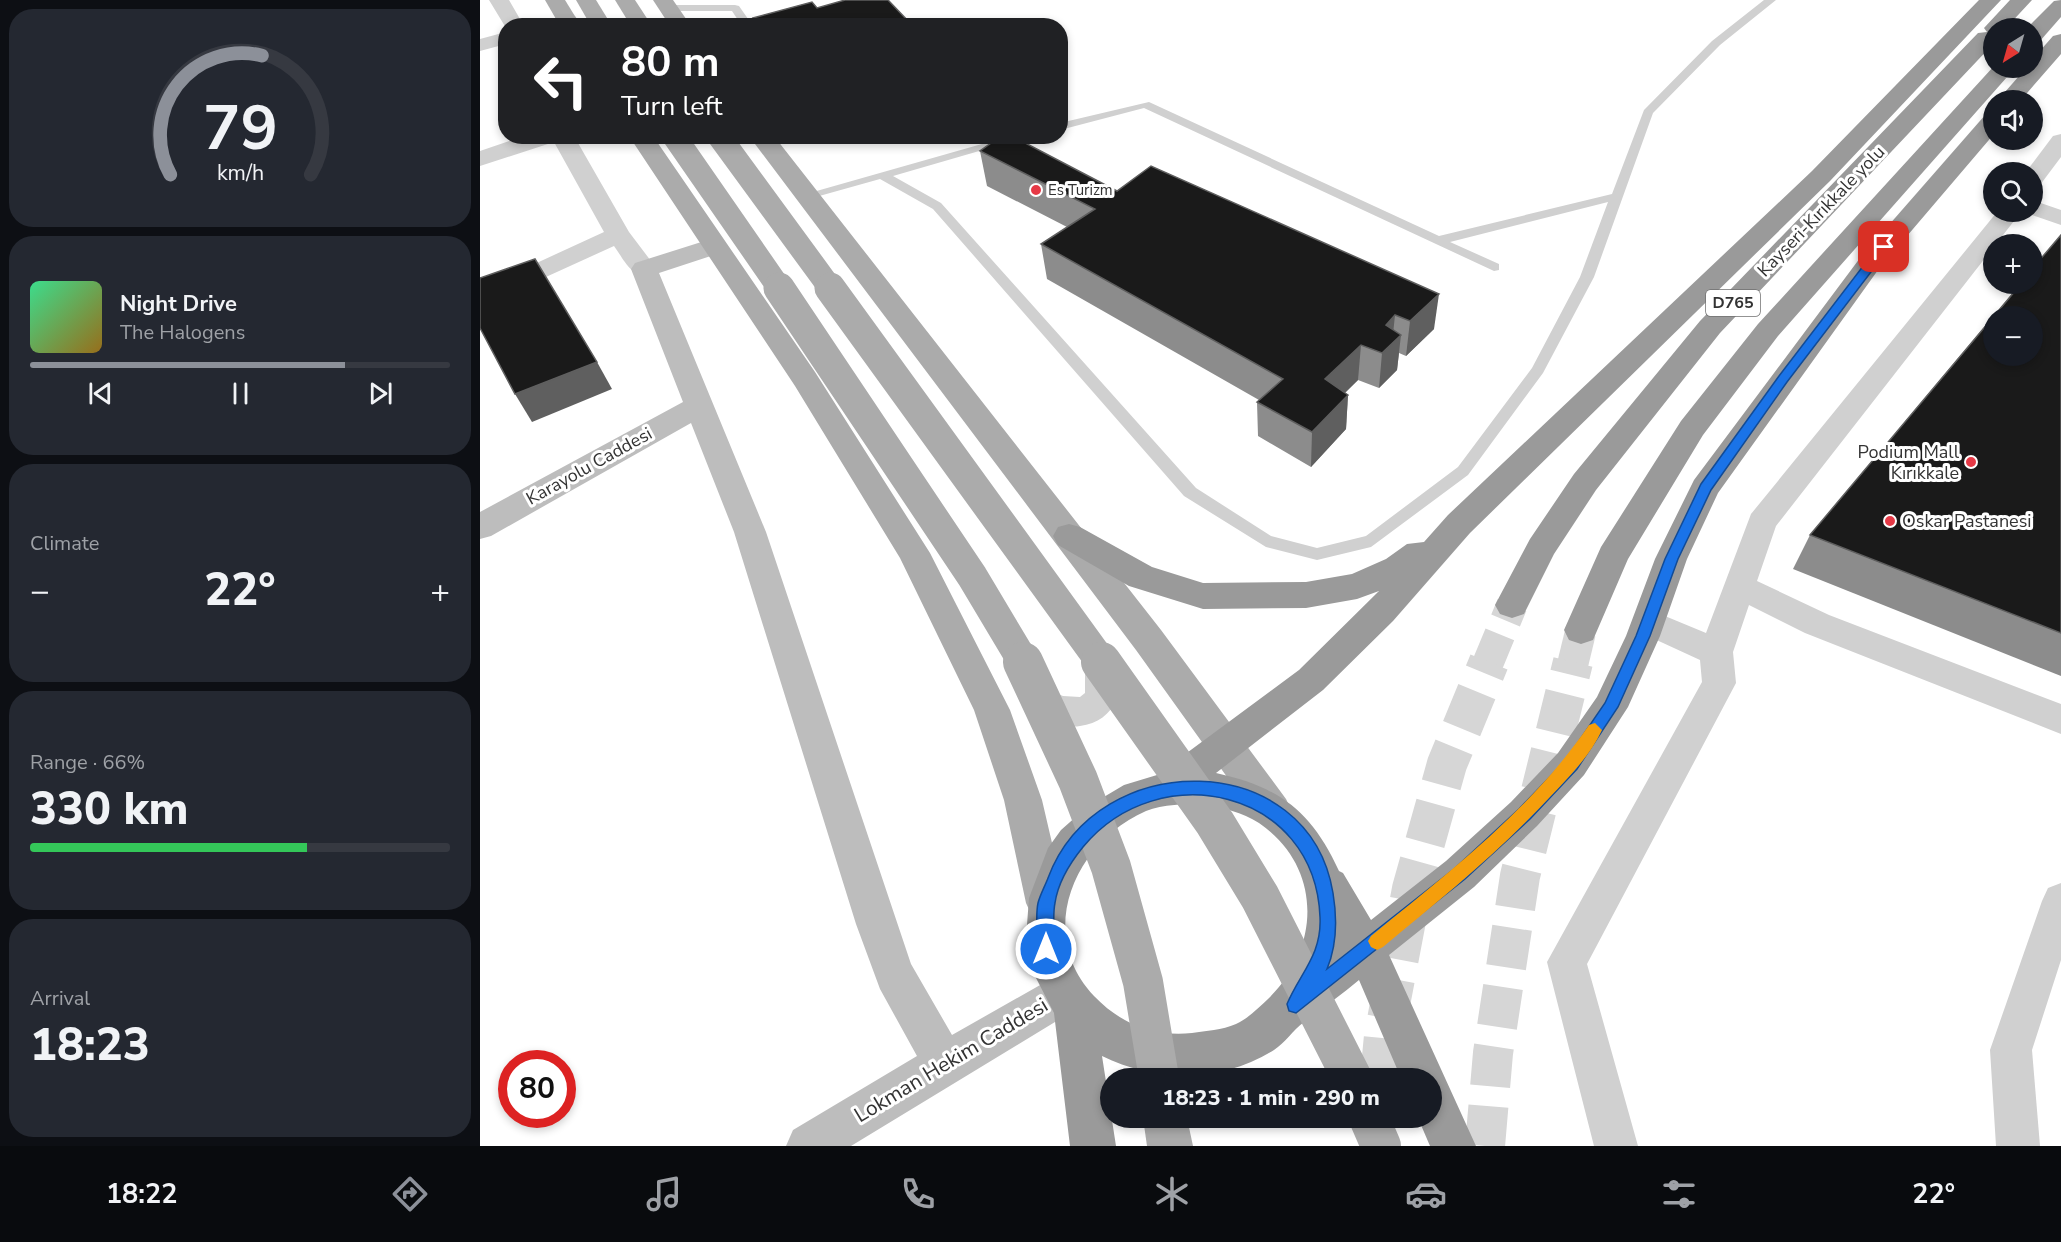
<!DOCTYPE html>
<html lang="en">
<head>
<meta charset="utf-8">
<style>
	body { margin:0; font-family:"Nunito Sans",sans-serif; background:#242831; color:#f1f3f6; height:100vh; display:flex; flex-direction:column; font-size:22px; white-space:nowrap }
	* { box-sizing:border-box; margin:0 }
	p { font-size:20px; color:#9ea1a6 }
	.icon { flex:none; width:33px; height:33px; fill:none; stroke:currentColor; stroke-width:2; stroke-linecap:round; stroke-linejoin:round }
	.map { position:relative; flex:1; overflow:hidden }
	.details { display:flex; flex-direction:column; gap:9px; padding:9px; background:#0d0f14; width:480px }
	.details>* { flex:none }
	.hud { position:absolute; left:18px; top:18px; width:570px; height:126px; border-radius:24px; box-shadow:0 3px 9px #0003; background:#202124; color:#fff; overflow:hidden }
	.needle { width:39px; rotate:217deg }
	.buttons { position:absolute; left:1503px; top:18px; display:grid; gap:12px }
	.buttons a { display:grid; place-items:center; width:60px; height:60px; border-radius:50%; background:#171b24; box-shadow:0 3px 9px #0003; font-size:30px }
	.speed { position:absolute; left:18px; top:1050px; display:flex; gap:12px; font-size:30px; font-weight:700; text-align:center }
	.speed>* { display:grid; place-content:center; width:78px; height:78px; border-radius:50%; background:#171b24; box-shadow:0 3px 9px #0003; line-height:1 }
	.speed .limit { border:9px solid #d22; background:#fff; color:#111 }
	.pin { position:absolute; display:grid; place-items:center; width:51px; height:51px; color:#fff; margin:-26px; border-radius:12px; box-shadow:0 3px 9px #0006 }
	.me { position:absolute; width:66px; margin:-33px; rotate:0deg; stroke-linejoin:round; filter:drop-shadow(0 0 4px #0008) }
	.turn { display:flex; align-items:center; gap:21px; height:126px; padding:0 24px; font-size:27px }
	.turn .icon { width:78px; height:78px; stroke-width:2.5 }
	.turn b { display:block; font-size:42px; line-height:51px }
	.big { font-size:45px; font-weight:800; line-height:1.1 }
	.details .widget { flex:1; display:flex; flex-direction:column; justify-content:center; gap:9px; min-width:0; padding:0 21px; border-radius:24px; background:#242831 }
	.details .dial { align-items:center; gap:0 }
	.dial svg { height:156px; overflow:visible; fill:none; stroke:#363941; stroke-width:7; stroke-linecap:round; text-anchor:middle }
	.dial text { fill:#f1f3f6; stroke:none }
	.song { display:flex; align-items:center; gap:18px }
	.cover { width:72px; height:72px; border-radius:9px; background:linear-gradient(135deg,hsl(150 70% 55%),hsl(40 70% 35%)) }
	.played { height:6px; border-radius:3px; background:linear-gradient(90deg,#8c9099 75%,#363941 75%) }
	.keys { display:flex; justify-content:space-around; direction:ltr }
	.heat { display:flex; justify-content:space-between; align-items:center; font-size:33px; direction:ltr }
	.charge { height:9px; border-radius:4px; background:linear-gradient(90deg,#34c759 66%,#363941 0) }
	.trip { position:absolute; left:620px; top:1068px; width:342px; height:60px; border-radius:30px; background:#171b24; box-shadow:0 3px 9px #0003; font-weight:800; line-height:60px; text-align:center }
	.dock { display:flex; height:96px; justify-content:space-around; align-items:center; background:#090b0e; color:#9ea1a6 }
	.dock .icon { width:42px; height:42px }
	.dock .active { color:#8c9099 }
	.dock b { font-size:27px; color:#f1f3f6 }
	main { display:flex; flex:1; min-height:0 }
	.map>svg:first-child { display:block }
	.lines { fill:none; stroke-linecap:round; stroke-linejoin:round }
	.highway-tunnel-far1 { stroke:#d6d6d6; stroke-width:31; stroke-dasharray:31 15; stroke-linecap:butt }
	.highway-tunnel { stroke:#d6d6d6; stroke-width:40; stroke-dasharray:40 20; stroke-linecap:butt }
	.lane { fill:#d0d0d0; fill-rule:evenodd }
	.street { fill:#d0d0d0; fill-rule:evenodd }
	.secondary { fill:#bdbdbd; fill-rule:evenodd }
	.primary { fill:#ababab; fill-rule:evenodd }
	.highway { fill:#9a9a9a; fill-rule:evenodd }
	.primary-bridge-far2 { stroke:#ababab; stroke-width:24 }
	.primary-bridge-far1 { stroke:#ababab; stroke-width:31 }
	.primary-bridge { stroke:#ababab; stroke-width:40 }
	.wall { fill:#8c8c8c }
	.shaded-wall { fill:#5f5f5f }
	.building { fill:#1a1a1a; stroke:#5f5f5f; stroke-width:1.5; fill-rule:evenodd }
	.route { fill:#1a73e8; stroke:#114b97; stroke-width:1.5 }
	.slow { fill:#f59e0b }
	.poi-dot { fill:#e63946; stroke:#fff; stroke-width:2 }
	.labels { text-anchor:middle; dominant-baseline:central; stroke-width:6; stroke-linejoin:round; paint-order:stroke }
	.far-poi-label { font-size:15px; fill:#333; stroke:#fff; text-anchor:start }
	.shield { fill:#fff; stroke:#707070; stroke-width:1.5 }
	.shield-label { font-size:16px; font-weight:bold; fill:#333 }
	.street-label { font-size:18px; fill:#333; stroke:#fff }
	.poi-label { font-size:18px; fill:#333; stroke:#fff; text-anchor:end }
	.near-street-label { font-size:21px; fill:#333; stroke:#fff }
</style>
</head>
<body>
<main>
<section class="details">
<div class="widget dial"><svg viewBox="0 0 100 80">
<path d="M14 69A42 42 0 1 1 86 69"/>
<path d="M14 69A42 42 0 0 1 61 8" stroke="#8c9099"/>
<text x="50" y="56" font-size="32" font-weight="700">79</text>
<text x="50" y="72" font-size="11">km/h</text>
</svg></div>
<div class="widget">
<div class="song"><i class="cover"></i><div><b>Night Drive</b><p>The Halogens</p></div></div>
<div class="played"></div>
<div class="keys"><svg class="icon" aria-label="previous" viewBox="0 0 24 24"><path d="M18 5L8 12l10 7zM5 5v14"/></svg><svg class="icon" aria-label="pause" viewBox="0 0 24 24"><path d="M8 5v14M16 5v14"/></svg><svg class="icon" aria-label="next" viewBox="0 0 24 24"><path d="M6 5l10 7-10 7zM19 5v14"/></svg></div>
</div>
<div class="widget"><p>Climate</p>
<div class="heat"><a>−</a><b class="big">22°</b><a>+</a></div>
</div>
<div class="widget"><p>Range · 66%</p><b class="big">330 km</b><div class="charge"></div></div>
<div class="widget"><p>Arrival</p><b class="big">18:23</b></div>
</section>
<div class="map">
<svg width="1581" height="1146" viewBox="0 0 1581 1146">
	<rect width="100%" height="100%" fill="#fff"/>
	<g class="lines">
		<!-- highway-tunnel-far1 -->
		<g class="highway-tunnel-far1">
			<path d="M1008 663 1032 605"/>
			<path d="M1093 663 1101 630"/>
		</g>
		<!-- highway-tunnel -->
		<g class="highway-tunnel">
			<path d="M900 1078 904 1036 932 889 967 764 1009 662"/>
			<path d="M1005 1146 1013 1053 1040 876 1093 662"/>
		</g>
		<!-- lane -->
		<g class="lane">
			<path d="M1284 0H1296L1240 45 1173 113 1114 277 1063 373 988 475 891 547 837 560 786 547 704 496 453 209 400 179 325 200 319 196 530 136H551L413 176 461 203 716 488 791 536 837 548 886 536 978 467 1052 368 1100 277 1128 202 970 242 1019 264V270L1014 271 664 108 580 130V123L669 102 959 236 1132 194 1164 110 1232 41Z"/>
			<path d="M255 5 259 6 273 26H262L252 11H188L183 8 188 5Z"/>
		</g>
		<!-- street -->
		<g class="street">
			<path d="M9 0H29L44 26H26V28Z"/>
			<path d="M88 14 95 16 98 20 95 24 59 26 62 22Z"/>
			<path d="M26 32V44L0 51V39Z"/>
			<path d="M1581 134V157L1560 185 1552 187V172H1546L1573 136Z"/>
			<path d="M44 136H94L149 232 177 269 173 275C152 280 145 261 134 246L0 307V289L124 232 74 142 0 166V151Z"/>
			<path d="M1552 200 1581 210V225L1543 212H1552Z"/>
			<path d="M1517 212H1541L1296 526 1277 581 1349 615 1581 704V734L1325 633 1269 605 1253 652 1256 683 1107 964 1158 1146H1114L1067 962 1222 682 1220 660 1157 631 1152 622 1157 613 1168 609 1226 633 1271 514Z"/>
			<path d="M622 651 634 655C649 685 636 722 600 726 584 729 565 719 551 712L546 702 551 692 563 688 583 696 600 697 605 693V665L610 655Z"/>
			<path d="M1581 883V960L1552 1050 1560 1146H1516L1510 1050 1562 901 1568 888Z"/>
		</g>
		<!-- secondary -->
		<path class="secondary" d="M234 238 243 240 247 246 243 252 179 273 286 532 431 964 472 1035 583 972 598 978 604 993 598 1008 371 1146H306L313 1130 437 1056 400 989 376 924 254 532 211 423 11 536 0 539V512L203 402 151 269 155 263Z"/>
		<!-- primary -->
		<g class="primary">
			<path d="M65 0H85L101 26H80Z"/>
			<path d="M96 0H116L132 26H111Z"/>
			<path d="M135 0H155L172 26H151Z"/>
			<path d="M173 0H193L211 26H190Z"/>
			<path d="M149 136H173L335 372 450 553 530 710 562 800 586 903 580 916 566 922 552 916 546 903 524 800 494 710 420 558 315 386Z"/>
			<path d="M269 136H294L681 630 806 799 812 811 806 823 793 828 780 823 656 650Z"/>
			<path d="M663 1118H707L713 1146H667Z"/>
		</g>
		<!-- highway -->
		<g class="highway">
			<path d="M1499 0H1521L1350 181 990 533 913 621 843 690 736 773C800 787 832 812 859 871L863 873 891 920 966 861 1031 802 1078 753 1117 697 1146 636 1175 559 1214 480 1380 258 1506 114 1514 112V134L1398 270 1238 493 1207 559 1180 636 1148 707 1104 775 1057 826 994 887 909 955 996 1146H950L938 1118H951V1078H921L879 980C861 995 842 1009 824 1022 813 1030 805 1043 794 1050 741 1083 677 1083 622 1056L636 1146H590L574 1013 555 976 546 938 549 898 568 848 581 830 607 807 644 785 677 775 819 670 899 591 877 599 826 608 723 609 649 586 578 545 573 536 578 527 589 524 600 527 672 567 723 583 826 582 872 574 906 559 927 544 944 542 968 515 1332 171ZM724 804C743 808 762 812 779 823 843 867 841 948 788 999 778 1008 769 1018 756 1024 742 1030 726 1031 712 1033 673 1037 641 1024 614 996 555 934 594 842 666 811 683 804 705 804 724 804Z"/>
			<path d="M1530 0H1552L1526 28H1514V43L1240 333 1116 490 1074 554 1044 614 1032 618 1020 614 1015 605 1050 539 1094 474 1220 321 1498 33 1507 32 1504 28Z"/>
			<path d="M1581 0V17L1560 41 1552 42V28H1547L1574 1Z"/>
			<path d="M1581 34V54L1541 100H1518L1546 68H1552V60L1573 36Z"/>
			<path d="M1514 66 1535 68 1298 336 1223 435 1148 559 1113 640 1101 644 1089 640 1084 630 1121 547 1201 421 1278 324Z"/>
		</g>
		<!-- primary-bridge-far2 -->
		<g class="primary-bridge-far2">
			<path d="M194 136 300 289"/>
			<path d="M239 136 351 289"/>
		</g>
		<!-- primary-bridge-far1 -->
		<g class="primary-bridge-far1">
			<path d="M299 288 492 576 544 663"/>
			<path d="M350 288 622 663"/>
		</g>
		<!-- primary-bridge -->
		<g class="primary-bridge">
			<path d="M543 662 598 780 631 867 663 982 679 1078"/>
			<path d="M621 662 735 823 780 897 872 1078"/>
			<path d="M889 1118 901 1146"/>
		</g>
	</g>
	<!-- wall -->
	<g class="wall">
		<path d="M500 151 637 191 954 329 926 356 919 353 917 370 899 388 878 380 865 393 868 395 866 429 831 467 778 436 777 402 779 400 567 279 561 244 587 227 507 186Z"/>
		<path d="M1581 235V676L1313 569 1330 535Z"/>
	</g>
	<!-- shaded-wall -->
	<g class="shaded-wall">
		<path d="M429 22V26H417Z"/>
		<path d="M959 294 954 329 926 356 930 321Z"/>
		<path d="M915 315 912 344 921 335 917 370 899 388 902 353 906 325Z"/>
		<path d="M881 345 878 380 843 414 845 379Z"/>
		<path d="M117 362 132 389 52 422 35 394Z"/>
		<path d="M868 395 866 429 831 467 832 432Z"/>
	</g>
	<!-- building -->
	<g class="building">
		<path d="M365 0H408L429 22 417 26H279L273 18 332 2 337 8Z"/>
		<path d="M521 136H532L637 191 671 166 959 294 930 321 915 315 906 325 921 335 902 353 881 345 845 379 868 395 832 432 777 402 803 379 561 244 615 209 500 151Z"/>
		<path d="M1581 235V633L1330 535 1541 284H1552V269ZM1514 316H1552V356H1514Z"/>
		<path d="M55 259 117 362 35 394 0 328V278Z"/>
	</g>
	<!-- route -->
	<path class="route" d="M1400 244 1410 247 1307 382 1231 490 1198 559 1170 636 1138 707 1097 769 1050 819 985 879 816 1013 809 1011 807 1004C820 973 842 955 840 917 835 789 679 755 603 847 590 863 578 882 575 903 572 917 575 934 575 949L572 955 566 957 560 955 558 949C558 934 555 917 558 903 560 895 565 886 568 878 617 746 829 747 853 893 857 917 857 945 847 969L974 869 1039 809 1086 760 1125 703 1156 636 1185 559 1221 484 1299 376Z"/>
	<!-- slow -->
	<path class="slow" d="M1115 723 1122 730C1110 756 1089 777 1069 798 1018 853 960 900 903 947L897 950 891 947 888 941 891 936C969 872 1052 809 1109 725Z"/>
	<!-- markers -->
	<g class="poi-dot">
		<circle cx="556" cy="190" r="6"/>
		<circle cx="1491" cy="462" r="6"/>
		<circle cx="1410" cy="521" r="6"/>
	</g>
	<g class="labels">
		<!-- far-poi labels -->
		<g class="far-poi-label">
			<text x="568" y="190">Es Turizm</text>
		</g>
		<!-- shield labels -->
		<rect class="shield" x="1226" y="290" width="54" height="26" rx="4.5"/>
		<g class="shield-label">
			<text x="1253" y="303">D765</text>
		</g>
		<!-- street labels -->
		<g class="street-label">
			<text transform="translate(1341 211) rotate(-46)">Kayseri-Kırıkkale yolu</text>
			<text transform="translate(109 466) rotate(-29)">Karayolu Caddesi</text>
		</g>
		<!-- poi labels -->
		<g class="poi-label">
			<text x="1479" y="452">Podium Mall<tspan x="1479" dy="21">Kırıkkale</tspan></text>
			<text x="1422" y="521" text-anchor="start">Oskar Pastanesi</text>
		</g>
		<!-- near-street labels -->
		<g class="near-street-label">
			<text transform="translate(471 1060) rotate(-31)">Lokman Hekim Caddesi</text>
		</g>
	</g>
</svg>
<div class="buttons">
<a><svg class="needle" viewBox="-14 -14 28 28"><path d="M0-13l5 13h-10z" fill="#e53935"/><path d="M0 13l5-13h-10z" fill="#9ea1a6"/></svg></a>
<a><svg class="icon" aria-label="sound" viewBox="0 0 24 24"><path d="M4 9h4l5-4v14l-5-4H4zM17 9q2 3 0 6"/></svg></a>
<a><svg class="icon" aria-label="search" viewBox="0 0 24 24"><circle cx="10" cy="10" r="6"/><path d="M15 15l6 6"/></svg></a>
<a>+</a>
<a>−</a>
</div>
<div class="speed"><div class="limit">80</div></div>
<div class="pin" style="left:1404px;top:247px;background:#d93025"><svg class="icon" aria-label="arrive" viewBox="0 0 24 24"><path d="M6 21V4h12l-3 4 3 4H6"/></svg></div>
<svg class="me" style="left:566px;top:949px" viewBox="-20 -20 40 40"><circle r="17" fill="#1a73e8" stroke="#fff" stroke-width="3"/><path d="M0-11L8 9 0 5-8 9z" fill="#fff"/></svg>
<div class="trip">18:23 · 1 min · 290 m</div>
<div class="hud">
<div class="turn"><svg class="icon" aria-label="left" viewBox="0 0 24 24"><path d="M17 20v-9H6M10 6l-5 5 5 5"/></svg><div><b>80 m</b>Turn left</div></div>
</div>
</div>
</main>
<nav class="dock">
<b>18:22</b>
<svg class="icon active" aria-label="directions" viewBox="0 0 24 24"><path d="M12 3l9 9-9 9-9-9zM9 14v-3h6M13 9l2 2-2 2"/></svg>
<svg class="icon" aria-label="music" viewBox="0 0 24 24"><path d="M9 18V5l10-2v13"/><circle cx="6" cy="18" r="3"/><circle cx="16" cy="16" r="3"/></svg>
<svg class="icon" aria-label="phone" viewBox="0 0 24 24"><path d="M5 4h4l2 5-3 2q2 4 5 5l2-3 5 2v4C11 20 4 13 5 4z"/></svg>
<svg class="icon" aria-label="climate" viewBox="0 0 24 24"><path d="M12 3v18M4 7l16 10M4 17L20 7"/></svg>
<svg class="icon" aria-label="car" viewBox="0 0 24 24"><path d="M5 17H2v-5l4-1 3-4h7l3 4 3 1v5h-3M9 17h6M6 11h13"/><circle cx="7" cy="17" r="2"/><circle cx="17" cy="17" r="2"/></svg>
<svg class="icon" aria-label="filters" viewBox="0 0 24 24"><path d="M4 7h16M4 17h16"/><circle cx="9" cy="7" r="2"/><circle cx="15" cy="17" r="2"/></svg>
<b>22°</b>
</nav>
</body>
</html>
